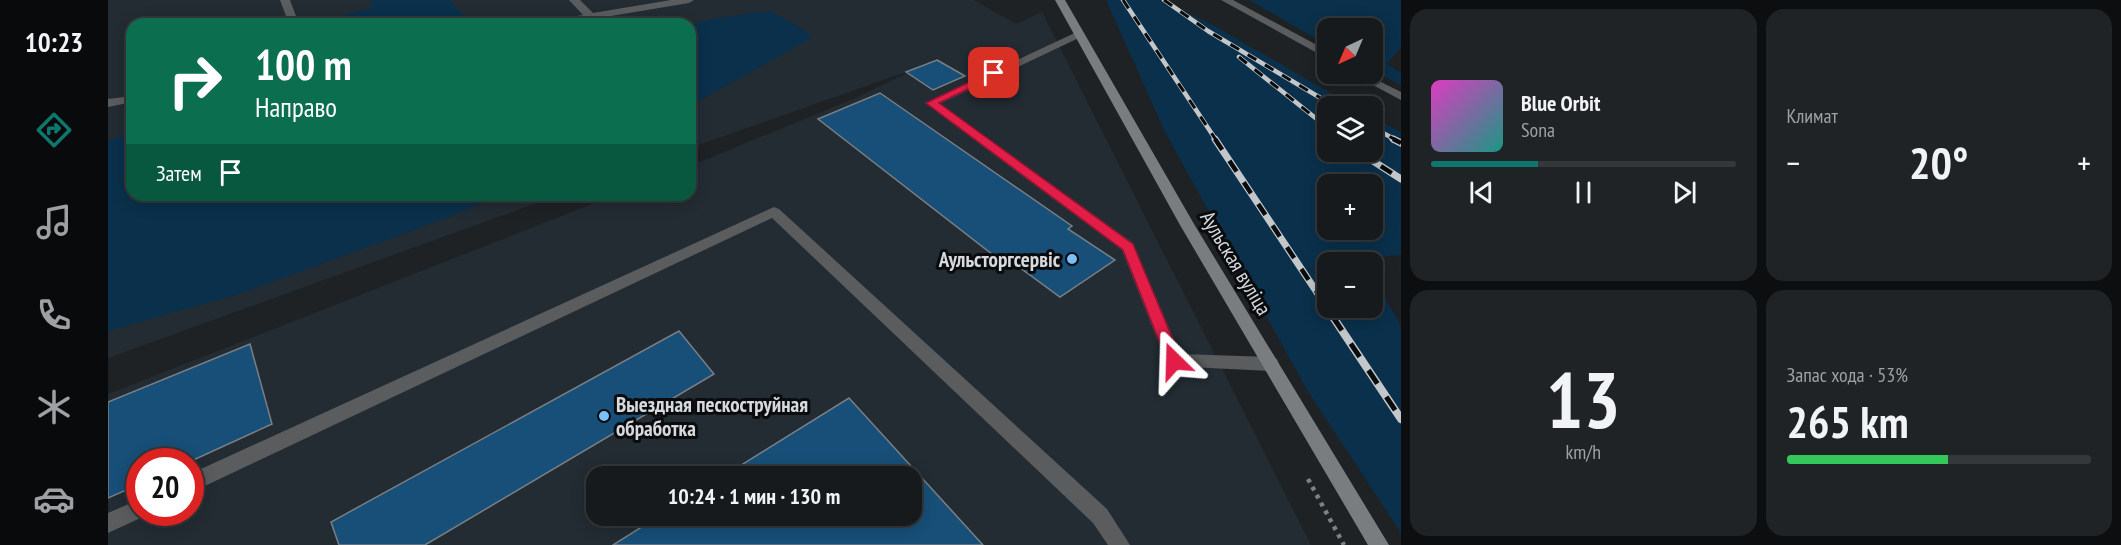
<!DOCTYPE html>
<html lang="ru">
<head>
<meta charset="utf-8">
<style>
	body { margin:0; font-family:"PT Sans Narrow",sans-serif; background:#1f2325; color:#f1f3f6; height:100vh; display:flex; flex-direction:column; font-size:22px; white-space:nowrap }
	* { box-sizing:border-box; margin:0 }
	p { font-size:20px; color:#9ea1a3 }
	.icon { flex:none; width:33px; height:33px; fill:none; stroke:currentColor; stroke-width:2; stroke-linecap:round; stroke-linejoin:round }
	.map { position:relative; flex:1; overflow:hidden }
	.panel { display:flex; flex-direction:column; gap:9px; padding:9px; background:#0c0e0f; width:720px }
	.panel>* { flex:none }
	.guide { position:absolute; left:18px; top:18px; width:570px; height:183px; border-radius:18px; box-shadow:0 3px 15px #0003,0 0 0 2px #35383b; background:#0b6e4f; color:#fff; overflow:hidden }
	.needle { width:39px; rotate:224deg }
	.tools { position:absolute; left:1209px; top:18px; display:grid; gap:12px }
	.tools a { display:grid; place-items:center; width:66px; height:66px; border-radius:12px; background:#161a1c; box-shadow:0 3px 15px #0003,0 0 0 2px #35383b; font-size:30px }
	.speed { position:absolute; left:18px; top:448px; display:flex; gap:12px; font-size:30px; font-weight:700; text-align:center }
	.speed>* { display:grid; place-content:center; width:78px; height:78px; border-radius:50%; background:#161a1c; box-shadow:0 3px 15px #0003,0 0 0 2px #35383b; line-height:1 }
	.speed .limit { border:9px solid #d22; background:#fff; color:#111 }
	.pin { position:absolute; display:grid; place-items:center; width:51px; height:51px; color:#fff; margin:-26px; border-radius:12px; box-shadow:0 3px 9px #0006 }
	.me { position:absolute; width:66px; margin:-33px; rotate:338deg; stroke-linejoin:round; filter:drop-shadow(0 0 4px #0008) }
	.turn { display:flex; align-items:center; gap:21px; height:126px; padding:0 30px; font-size:27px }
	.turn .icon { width:78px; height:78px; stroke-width:2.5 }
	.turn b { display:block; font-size:42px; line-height:51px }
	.then { display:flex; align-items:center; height:57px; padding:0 30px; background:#0003; gap:12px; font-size:22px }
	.big { font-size:45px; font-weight:800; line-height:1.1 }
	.panel .tile { flex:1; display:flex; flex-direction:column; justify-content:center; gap:9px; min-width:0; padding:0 21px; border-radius:18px; background:#1f2325 }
	.panel .dial { align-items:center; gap:0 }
	.dial b { font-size:78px; line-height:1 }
	.song { display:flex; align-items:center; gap:18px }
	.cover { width:72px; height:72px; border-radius:9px; background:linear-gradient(135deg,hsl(310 70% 55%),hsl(170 70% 35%)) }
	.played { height:6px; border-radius:3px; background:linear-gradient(90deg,#0f766e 35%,#35383b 35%) }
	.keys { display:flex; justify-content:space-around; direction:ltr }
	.heat { display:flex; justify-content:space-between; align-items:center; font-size:33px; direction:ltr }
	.charge { height:9px; border-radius:4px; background:linear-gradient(90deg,#34c759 53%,#35383b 0) }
	.panel .tiles { flex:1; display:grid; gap:9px; grid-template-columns:repeat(2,1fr) }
	.trip { position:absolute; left:478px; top:466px; width:336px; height:60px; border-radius:18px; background:#161a1c; box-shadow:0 3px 15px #0003,0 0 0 2px #35383b; font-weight:800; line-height:60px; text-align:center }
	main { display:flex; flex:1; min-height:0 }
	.tabs { display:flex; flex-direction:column; width:108px; justify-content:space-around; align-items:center; background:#090a0b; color:#9ea1a3 }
	.tabs .icon { width:42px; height:42px }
	.tabs .current { color:#0f766e }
	.tabs b { font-size:27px; color:#f1f3f6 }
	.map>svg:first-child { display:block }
	.built { fill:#232c33; fill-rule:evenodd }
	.green { fill:#0a304b; fill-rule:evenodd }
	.building { fill:#174f78; stroke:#7a7f84; stroke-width:1.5 }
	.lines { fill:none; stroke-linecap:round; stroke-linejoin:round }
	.path { stroke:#7e8184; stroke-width:4.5; stroke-dasharray:4 5; stroke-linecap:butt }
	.lane { fill:#5a5c5e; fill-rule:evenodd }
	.secondary { fill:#7a7d80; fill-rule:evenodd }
	.rail-far2-casing { stroke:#c4c7ca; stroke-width:4.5 }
	.rail-far1-casing { stroke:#c4c7ca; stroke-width:7 }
	.rail-casing { stroke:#c4c7ca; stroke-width:8 }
	.rail-far2 { stroke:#090b0d; stroke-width:3; stroke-dasharray:10; stroke-linecap:butt }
	.rail-far1 { stroke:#090b0d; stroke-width:4.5; stroke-dasharray:13; stroke-linecap:butt }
	.rail { stroke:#090b0d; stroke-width:5; stroke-dasharray:16; stroke-linecap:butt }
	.route { fill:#e11d48; stroke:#92132f; stroke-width:1.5 }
	.poi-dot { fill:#7abff8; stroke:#090b0d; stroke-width:2 }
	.labels { text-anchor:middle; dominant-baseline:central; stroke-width:6; stroke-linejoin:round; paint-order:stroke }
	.poi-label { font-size:21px; font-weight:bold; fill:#d7dadd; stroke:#090b0d; text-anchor:end }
	.street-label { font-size:21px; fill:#d7dadd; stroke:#090b0d }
</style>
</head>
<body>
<main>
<nav class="tabs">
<b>10:23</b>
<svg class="icon current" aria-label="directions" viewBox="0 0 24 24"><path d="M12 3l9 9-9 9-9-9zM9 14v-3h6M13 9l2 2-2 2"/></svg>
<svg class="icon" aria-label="music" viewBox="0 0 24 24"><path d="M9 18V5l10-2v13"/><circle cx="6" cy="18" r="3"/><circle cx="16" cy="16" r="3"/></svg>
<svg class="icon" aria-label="phone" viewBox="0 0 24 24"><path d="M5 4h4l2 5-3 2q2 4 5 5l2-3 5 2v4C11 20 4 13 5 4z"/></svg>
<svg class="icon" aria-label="climate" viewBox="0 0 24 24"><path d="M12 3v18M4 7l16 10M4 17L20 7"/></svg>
<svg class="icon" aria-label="car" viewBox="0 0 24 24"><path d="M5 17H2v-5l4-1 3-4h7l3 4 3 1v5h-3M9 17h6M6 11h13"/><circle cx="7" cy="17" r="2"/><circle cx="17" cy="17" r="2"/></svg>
</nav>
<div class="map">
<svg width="1293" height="545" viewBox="0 0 1293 545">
	<rect width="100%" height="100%" fill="#1e2225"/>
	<!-- built -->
	<path class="built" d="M0 0H866L908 24 934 12 1203 545H0V394L507 195H582V166L745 99 812 67 582 148V24H24V195H451L0 358ZM32 462H82V513H32ZM489 477H804V516H489Z"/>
	<!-- green -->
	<g class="green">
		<path d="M261 0H342L357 17 347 24H215L216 21 265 7Z"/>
		<path d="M998 0H1052L1103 24 1245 106H1220V152H1264L1265 118 1293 132V255L1277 256 1268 281 1293 326V533L1199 390 1057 132ZM1264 184V230H1220V184ZM1264 262V308H1220V262Z"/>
		<path d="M1141 0H1293V47L1279 64 1293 73V85L1265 71 1264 28H1220L1219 45Z"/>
		<path d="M662 11 688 25 705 37 582 106V24L609 18Z"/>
		<path d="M24 134V195H392L344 216 128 295 0 331V140Z"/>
	</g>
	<!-- building -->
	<g class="building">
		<path d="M829 60 857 76 825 90 798 72Z"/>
		<path d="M772 93 964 226 960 229 1007 260 952 297 904 262 898 265 710 119Z"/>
		<path d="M571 331 606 374 317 545H231L223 522Z"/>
		<path d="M142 344 164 424 81 462H32V484L0 498V402Z"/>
		<path d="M741 398 875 545H505L551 516H804V477H614Z"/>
	</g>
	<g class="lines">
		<!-- path -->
		<path class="path" d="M1200 479 1236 545"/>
		<!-- lane -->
		<g class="lane">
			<path d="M172 0H182L191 24H181Z"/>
			<path d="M461 0H472L485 13 563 0H586L581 3 455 24H432L437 21 475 15Z"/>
			<path d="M1113 0H1125L1220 51V59Z"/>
			<path d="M971 31 975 32V36L831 104 1025 243 1072 354 1163 357 1169 359 1171 364 1169 369 1163 371 1060 366 1014 250 817 103Z"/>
			<path d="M1244 74H1257L1293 92V100Z"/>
			<path d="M24 96V102L0 107V99Z"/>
			<path d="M666 207 671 209 999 509 1022 545H1000L985 523 664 218 82 493V474Z"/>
			<path d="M32 499V513L39 515 0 533V513Z"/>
		</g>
		<!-- secondary -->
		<path class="secondary" d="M947 0H957L1086 224 1281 545H1260L1072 225Z"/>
		<!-- rail-far2 casing -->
		<g class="rail-far2-casing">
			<g id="rail-far2">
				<path d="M1015 0 1108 140"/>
				<path d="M1056 0 1100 31 1226 106"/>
				<path d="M1131 57 1220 128"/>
				<path d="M1264 127 1288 140"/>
			</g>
		</g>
		<!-- rail-far1 casing -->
		<g class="rail-far1-casing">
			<g id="rail-far1">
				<path d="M1107 139 1226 318"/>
				<path d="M1285 139 1293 143"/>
				<path d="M1251 152 1293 179"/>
			</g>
		</g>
		<!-- rail casing -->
		<g class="rail-casing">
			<path id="rail" d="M1225 317 1293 419"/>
		</g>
		<!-- rail-far2 -->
		<use href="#rail-far2" class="rail-far2"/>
		<!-- rail-far1 -->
		<use href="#rail-far1" class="rail-far1"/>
		<!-- rail -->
		<use href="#rail" class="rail"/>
	</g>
	<!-- route -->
	<path class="route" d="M886 70 892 73 890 75 831 103 1025 244 1074 361 1072 366 1066 368 1061 366 1059 361 1015 250 818 103Z"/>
	<!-- markers -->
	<g class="poi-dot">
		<circle cx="964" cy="259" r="6"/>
		<circle cx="496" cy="416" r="6"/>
	</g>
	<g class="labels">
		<!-- poi labels -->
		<g class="poi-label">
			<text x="952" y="259">Аульсторгсервіс</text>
			<text x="508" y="404" text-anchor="start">Выездная пескоструйная<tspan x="508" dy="24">обработка</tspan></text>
		</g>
		<!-- street labels -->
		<g class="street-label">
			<text transform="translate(1128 263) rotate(59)">Аульская вуліца</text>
		</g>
	</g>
</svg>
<div class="tools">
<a><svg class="needle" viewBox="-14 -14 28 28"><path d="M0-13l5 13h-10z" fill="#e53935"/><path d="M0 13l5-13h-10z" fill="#9ea1a3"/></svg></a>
<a><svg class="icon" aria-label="layers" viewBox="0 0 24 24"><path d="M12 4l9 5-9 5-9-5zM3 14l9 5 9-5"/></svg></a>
<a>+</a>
<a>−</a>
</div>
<div class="speed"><div class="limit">20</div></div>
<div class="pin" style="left:886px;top:73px;background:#d93025"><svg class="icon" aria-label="arrive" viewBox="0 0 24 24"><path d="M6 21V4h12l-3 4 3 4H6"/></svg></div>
<svg class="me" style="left:1066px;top:361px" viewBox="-20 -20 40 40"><path d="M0-17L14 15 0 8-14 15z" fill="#e11d48" stroke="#fff" stroke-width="4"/></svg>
<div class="trip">10:24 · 1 мин · 130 m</div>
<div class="guide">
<div class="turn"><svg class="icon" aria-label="right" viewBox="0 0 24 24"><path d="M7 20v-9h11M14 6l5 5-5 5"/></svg><div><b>100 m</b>Направо</div></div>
<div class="then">Затем<svg class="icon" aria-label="arrive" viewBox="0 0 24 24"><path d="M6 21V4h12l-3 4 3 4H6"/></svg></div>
</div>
</div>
<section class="panel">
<div class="tiles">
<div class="tile">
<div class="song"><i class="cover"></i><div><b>Blue Orbit</b><p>Sona</p></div></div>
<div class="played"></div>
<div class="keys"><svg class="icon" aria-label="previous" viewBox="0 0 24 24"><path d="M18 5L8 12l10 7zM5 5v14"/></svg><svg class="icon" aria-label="pause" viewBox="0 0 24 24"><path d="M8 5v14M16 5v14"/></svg><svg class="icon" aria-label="next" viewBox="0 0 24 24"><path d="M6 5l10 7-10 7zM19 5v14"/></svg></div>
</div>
<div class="tile"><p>Климат</p>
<div class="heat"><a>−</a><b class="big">20°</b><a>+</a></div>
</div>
<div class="tile dial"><b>13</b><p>km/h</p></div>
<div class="tile"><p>Запас хода · 53%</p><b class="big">265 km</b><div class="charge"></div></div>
</div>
</section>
</main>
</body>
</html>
